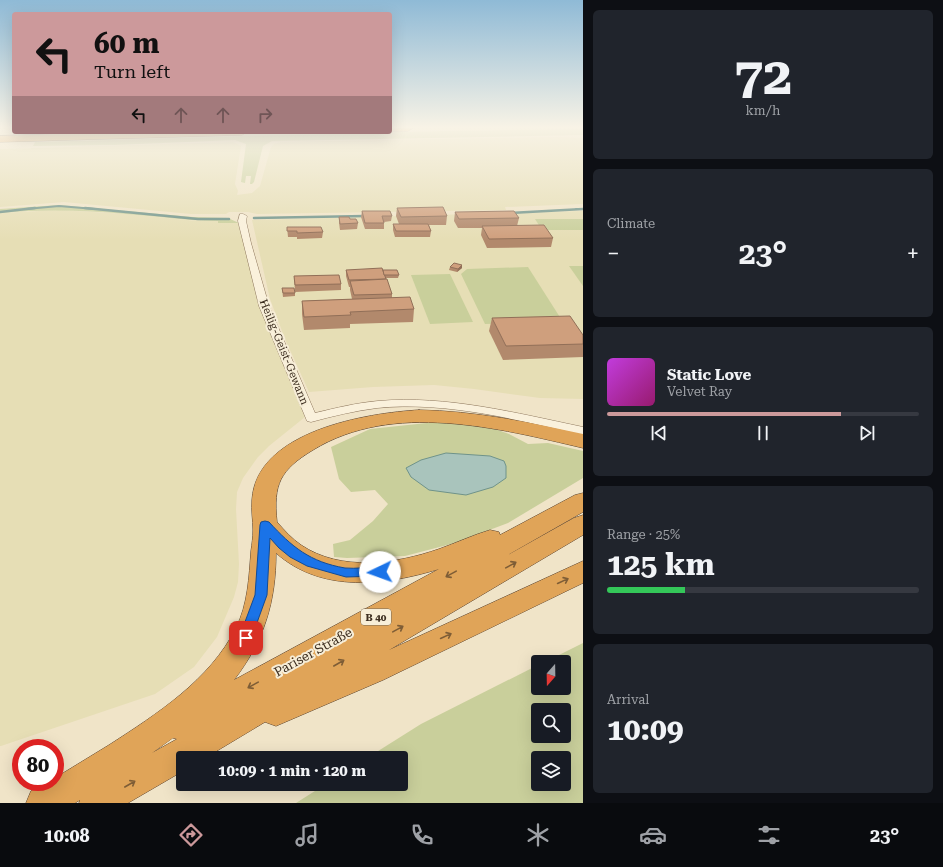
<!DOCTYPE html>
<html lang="en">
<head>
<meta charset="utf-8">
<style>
	body { margin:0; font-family:"Roboto Serif",serif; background:#20242c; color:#f1f3f6; height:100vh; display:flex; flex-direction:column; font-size:15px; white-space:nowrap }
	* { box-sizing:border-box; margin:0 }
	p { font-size:13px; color:#9ea1a6 }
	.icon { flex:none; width:22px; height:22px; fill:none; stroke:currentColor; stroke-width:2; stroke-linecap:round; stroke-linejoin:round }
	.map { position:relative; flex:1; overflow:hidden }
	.drawer { display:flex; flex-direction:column; gap:10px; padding:10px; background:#0d0f14; width:360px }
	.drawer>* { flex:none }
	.banner { position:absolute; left:12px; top:12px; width:380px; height:122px; border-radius:4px; box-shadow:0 4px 16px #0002; background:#cc999b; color:#111; overflow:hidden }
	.needle { width:26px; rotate:200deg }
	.tools { position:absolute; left:531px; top:655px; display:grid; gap:8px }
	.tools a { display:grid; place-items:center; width:40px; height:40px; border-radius:4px; background:#171b24; box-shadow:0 4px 16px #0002; font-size:20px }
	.speed { position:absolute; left:12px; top:739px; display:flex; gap:8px; font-size:20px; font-weight:700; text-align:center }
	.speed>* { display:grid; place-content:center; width:52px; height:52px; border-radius:50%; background:#171b24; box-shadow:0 4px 16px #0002; line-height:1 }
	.speed .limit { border:6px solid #d22; background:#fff; color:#111 }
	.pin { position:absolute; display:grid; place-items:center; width:34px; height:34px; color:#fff; margin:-17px; border-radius:8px; box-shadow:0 2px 6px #0006 }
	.me { position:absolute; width:44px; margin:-22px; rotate:267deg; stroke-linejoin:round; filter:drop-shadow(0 0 3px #0008) }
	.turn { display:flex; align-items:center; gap:14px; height:84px; padding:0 16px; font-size:18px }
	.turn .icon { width:52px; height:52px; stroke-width:2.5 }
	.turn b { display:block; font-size:28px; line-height:34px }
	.lanes { display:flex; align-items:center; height:38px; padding:0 16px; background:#0003; justify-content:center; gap:20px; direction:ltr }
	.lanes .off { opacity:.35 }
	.big { font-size:30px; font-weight:700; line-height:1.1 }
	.drawer .tile { flex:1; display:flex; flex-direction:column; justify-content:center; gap:6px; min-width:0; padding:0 14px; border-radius:6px; background:#20242c }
	.drawer .dial { align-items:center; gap:0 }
	.dial b { font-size:52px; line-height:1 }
	.song { display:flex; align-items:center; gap:12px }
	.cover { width:48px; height:48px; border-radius:6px; background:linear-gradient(135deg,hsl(290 70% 55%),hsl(320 70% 35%)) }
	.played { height:4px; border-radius:2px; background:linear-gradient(90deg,#cc999b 75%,#363941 75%) }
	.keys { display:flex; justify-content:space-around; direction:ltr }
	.heat { display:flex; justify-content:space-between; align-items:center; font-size:22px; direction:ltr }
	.charge { height:6px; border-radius:3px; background:linear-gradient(90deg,#34c759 25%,#363941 0) }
	.trip { position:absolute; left:176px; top:751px; width:232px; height:40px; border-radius:4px; background:#171b24; box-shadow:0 4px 16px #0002; font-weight:700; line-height:40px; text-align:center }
	.tabs { display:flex; height:64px; justify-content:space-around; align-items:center; background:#090b0e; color:#9ea1a6 }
	.tabs .icon { width:28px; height:28px }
	.tabs .current { color:#cc999b }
	.tabs b { font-size:18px; color:#f1f3f6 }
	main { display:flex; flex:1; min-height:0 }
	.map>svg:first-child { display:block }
	.farmland { fill:#e6deb5 }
	.green { fill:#c9cf9b; fill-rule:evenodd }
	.water { fill:#a9c4bc; stroke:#6f938a }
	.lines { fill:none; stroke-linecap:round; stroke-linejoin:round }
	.stream-far1 { stroke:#6f938a; stroke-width:2 }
	.stream { stroke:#6f938a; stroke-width:2.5 }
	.street-casing { stroke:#8d765c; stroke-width:1 }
	.highway-casing { stroke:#5b4430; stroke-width:1 }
	.street { fill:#faf1dc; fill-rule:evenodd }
	.highway { fill:#e0a458; fill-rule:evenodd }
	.wall { fill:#b2896c }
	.shaded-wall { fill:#916f58 }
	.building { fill:#cf9f7d; stroke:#916f58 }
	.oneway { stroke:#7e5d36 }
	.route { fill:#1a73e8; stroke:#114b97 }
	.labels { text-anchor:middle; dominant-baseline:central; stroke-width:4; stroke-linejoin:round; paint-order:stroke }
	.shield { fill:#f7eed8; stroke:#756857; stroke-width:1 }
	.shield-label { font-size:10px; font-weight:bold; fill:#3d2e20 }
	.street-label { font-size:11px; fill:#3d2e20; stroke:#f7eed8 }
	.near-street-label { font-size:13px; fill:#3d2e20; stroke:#f7eed8 }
</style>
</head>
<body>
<main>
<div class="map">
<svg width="583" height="803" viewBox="0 0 583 803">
	<rect width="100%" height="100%" fill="#f0e4c8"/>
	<!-- farmland -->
	<g class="farmland">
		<path d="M558 137 583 138V204L505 207 506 210 257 214 248 212H229L226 214H191L64 202 0 207V149L233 142 241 146 235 184 238 191 237 195 252 193 260 186 271 147 274 144 281 142Z"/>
		<path d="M59 210 127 214 197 221H218V223H239L259 306 305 417 269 446 258 457 243 478 237 492 236 509 239 564 238 582 234 597 217 637 194 667 155 694 1 746H0V213Z"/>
		<path d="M583 211V399L540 398 474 389 434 385 373 387 309 392 285 339 270 299 252 220Z"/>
	</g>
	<!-- green -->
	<g class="green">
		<path d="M583 129V135L272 141 263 146 254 182 252 184H250L251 176H246L245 183 241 182 246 144 235 140 115 145 33 146 35 142 443 131Z"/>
		<path d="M59 205 193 217 228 218 239 223H218V221C187 221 157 216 126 214 84 210 42 209 0 213V209Z"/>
		<path d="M535 219H583V230H542Z"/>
		<path d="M569 266H583V286Z"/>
		<path d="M528 267 563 322 485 324 461 274 467 269Z"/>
		<path d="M450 274 473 322 430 324 411 275Z"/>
		<path d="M436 422 484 425 509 434 528 444 548 443 583 451V478L508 523 455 543 405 556 347 558 334 557 333 544 350 540 373 521 388 504 375 490 351 492 339 479 331 447 370 429Z"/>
		<path d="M583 643V803H296L326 784H401V758H367L421 724 538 665V688H564V662H545ZM538 710H564V736H538ZM538 758H564V784H538Z"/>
	</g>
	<!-- water -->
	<path class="water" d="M446 453 490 456 504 461 506 466V478L493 487 466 495 429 490 411 477 406 468 421 460Z"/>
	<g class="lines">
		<!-- stream-far1 -->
		<g class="stream-far1">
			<path d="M26 209 59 206 95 209"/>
			<path d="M576 209H583"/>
		</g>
		<!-- stream -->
		<g class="stream">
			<path d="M85 208 198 219H229"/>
			<path d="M0 212 35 208"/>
			<path d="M510 213 583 209"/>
			<path d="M254 218 365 216"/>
		</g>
		<!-- street casing -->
		<g class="street-casing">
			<path id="street" d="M240 214H243L247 216 246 221 251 243 269 306 315 413C336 408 356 403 378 401 446 395 516 413 583 427V435C517 420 446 401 377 408 354 411 333 416 311 422L307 421 259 306 238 221Z"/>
		</g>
		<!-- highway casing -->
		<g class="highway-casing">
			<g id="highway">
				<path d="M390 128H413L408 131H390Z"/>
				<path d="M128 132H247L242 135 0 142V136Z"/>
				<path d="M419 410C475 411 528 422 583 434V448C498 428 393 401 313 450 280 470 273 484 277 522 284 530 292 539 301 545 341 572 396 564 439 549 456 543 473 535 490 530L499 532 500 535 575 495 583 493V512L506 556 574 518 583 515V535L389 650 583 561V583L383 680 276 726 265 722 205 758H183V771L128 803H79L80 800 75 803H26L31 791 47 782H55V778C73 767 91 756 109 745 157 714 210 680 236 628 248 604 249 577 251 551 252 544 253 537 253 530 253 520 251 510 252 500 256 431 367 413 419 410ZM276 553C322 594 387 585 439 569L234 680C264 641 276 602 276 553ZM173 738 177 739 152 753Z"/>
			</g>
		</g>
		<!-- street -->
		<use href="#street" class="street"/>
		<!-- highway -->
		<use href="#highway" class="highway"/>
	</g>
	<!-- wall -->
	<g class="wall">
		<path d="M397 208 447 216 446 225H429L431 231 430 237H395L393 230V224H399L396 216Z"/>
		<path d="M362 211 392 216 391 221 384 222V229H365L361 217Z"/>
		<path d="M455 212 519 218 517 226 553 238 551 247 487 248 481 235 482 228H458L454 221Z"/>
		<path d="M339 217 350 219 358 223 357 229 340 230 339 223Z"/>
		<path d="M287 227 323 232 322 238 297 239V237H288Z"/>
		<path d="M450 267 462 268 457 272 449 270Z"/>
		<path d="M346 270H383L399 275 398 278H385L386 279 392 294V298L414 309 413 322 350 324V328L304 330 302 314V301L352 299 350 290V287H349L346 276Z"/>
		<path d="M294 276 341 284V290L295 292Z"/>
		<path d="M282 288 295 293V296L283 297Z"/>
		<path d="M492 318 583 335V357L503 360 489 331Z"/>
	</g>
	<!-- shaded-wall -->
	<path class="shaded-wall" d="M462 265V268L457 272 458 269Z"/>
	<!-- building -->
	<g class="building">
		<path d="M443 207 447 216 401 217 397 208Z"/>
		<path d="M362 211H390L392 216H382L384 223H365Z"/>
		<path d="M514 211 519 218 459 219 455 212Z"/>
		<path d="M339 217H349L350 219H356L358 223 340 224Z"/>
		<path d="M393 224H428L431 231H396Z"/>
		<path d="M544 225 553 238 489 239 482 226Z"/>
		<path d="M287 227H321L323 232 297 233V231H287Z"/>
		<path d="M454 263 462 265 458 269 450 267Z"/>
		<path d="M382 268 386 279 349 280 346 270Z"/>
		<path d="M383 270H397L399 275H384Z"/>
		<path d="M339 275 341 284 295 285 294 276Z"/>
		<path d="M387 279 392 294 354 295 350 281Z"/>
		<path d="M282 288H294L295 293H283Z"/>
		<path d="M410 297 414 309 350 312 351 315 304 317 302 301Z"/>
		<path d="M570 316 583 335V344L506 346 492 318Z"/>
	</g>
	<!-- one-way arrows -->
	<defs><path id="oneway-shaft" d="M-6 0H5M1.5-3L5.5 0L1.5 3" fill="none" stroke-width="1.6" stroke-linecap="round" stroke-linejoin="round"/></defs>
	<g class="oneway">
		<use href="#oneway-shaft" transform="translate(511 565) rotate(-29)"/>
		<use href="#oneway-shaft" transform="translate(451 574) rotate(151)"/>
		<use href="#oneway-shaft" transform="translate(563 581) rotate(-25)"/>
		<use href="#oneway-shaft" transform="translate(398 629) rotate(-29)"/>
		<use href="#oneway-shaft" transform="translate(446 636) rotate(-25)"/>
		<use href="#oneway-shaft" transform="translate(339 663) rotate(-30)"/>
		<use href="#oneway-shaft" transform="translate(253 685) rotate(151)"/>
		<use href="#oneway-shaft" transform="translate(130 784) rotate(-30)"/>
	</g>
	<!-- sky -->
	<linearGradient id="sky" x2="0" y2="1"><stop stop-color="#8fbad6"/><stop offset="0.53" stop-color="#f8f3e6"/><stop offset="1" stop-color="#f8f3e6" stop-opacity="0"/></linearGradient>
	<rect width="583" height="240" fill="url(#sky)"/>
	<!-- route -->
	<path class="route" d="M265 521 269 522C292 547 310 562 345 568 356 569 369 567 380 567L384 569 386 572 384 575 380 576 346 577 307 566 290 557 279 548 270 538 267 595 250 642 246 643 241 642 239 638 255 595 260 525 261 522Z"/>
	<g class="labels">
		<!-- shield labels -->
		<rect class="shield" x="361" y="609" width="30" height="16" rx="3"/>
		<g class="shield-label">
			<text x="376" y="617">B 40</text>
		</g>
		<!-- street labels -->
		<g class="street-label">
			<text transform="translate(284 352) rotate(68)">Heilig-Geist-Gewann</text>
		</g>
		<!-- near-street labels -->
		<g class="near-street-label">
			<text transform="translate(313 652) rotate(-29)">Pariser Straße</text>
		</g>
	</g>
</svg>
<div class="tools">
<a><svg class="needle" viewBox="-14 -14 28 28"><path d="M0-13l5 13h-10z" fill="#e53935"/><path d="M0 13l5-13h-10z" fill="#9ea1a6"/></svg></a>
<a><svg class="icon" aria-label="search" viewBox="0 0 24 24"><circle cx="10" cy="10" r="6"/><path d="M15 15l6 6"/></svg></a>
<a><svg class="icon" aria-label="layers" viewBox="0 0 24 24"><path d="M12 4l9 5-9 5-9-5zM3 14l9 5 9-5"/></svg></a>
</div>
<div class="speed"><div class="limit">80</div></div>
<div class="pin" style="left:246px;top:638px;background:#d93025"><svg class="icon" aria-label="arrive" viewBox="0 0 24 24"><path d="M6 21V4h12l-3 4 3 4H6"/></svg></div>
<svg class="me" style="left:380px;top:572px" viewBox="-20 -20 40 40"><circle r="19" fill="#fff"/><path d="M0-13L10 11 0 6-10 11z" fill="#1a73e8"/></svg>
<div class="trip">10:09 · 1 min · 120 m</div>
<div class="banner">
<div class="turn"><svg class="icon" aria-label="left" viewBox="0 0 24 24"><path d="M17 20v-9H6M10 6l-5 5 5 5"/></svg><div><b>60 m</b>Turn left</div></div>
<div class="lanes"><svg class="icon" aria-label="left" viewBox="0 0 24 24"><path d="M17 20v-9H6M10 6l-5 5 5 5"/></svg><svg class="icon off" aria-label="ahead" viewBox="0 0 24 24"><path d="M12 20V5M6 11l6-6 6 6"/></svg><svg class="icon off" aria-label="ahead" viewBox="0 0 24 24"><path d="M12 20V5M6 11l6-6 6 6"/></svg><svg class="icon off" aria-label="right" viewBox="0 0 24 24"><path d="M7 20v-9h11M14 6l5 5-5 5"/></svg></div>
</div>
</div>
<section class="drawer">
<div class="tile dial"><b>72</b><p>km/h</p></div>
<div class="tile"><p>Climate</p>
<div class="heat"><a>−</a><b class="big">23°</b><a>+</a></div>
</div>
<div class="tile">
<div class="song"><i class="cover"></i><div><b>Static Love</b><p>Velvet Ray</p></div></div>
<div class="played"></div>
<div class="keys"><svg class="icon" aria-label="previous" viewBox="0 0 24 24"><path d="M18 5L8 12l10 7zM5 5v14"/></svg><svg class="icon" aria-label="pause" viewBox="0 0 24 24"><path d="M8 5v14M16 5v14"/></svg><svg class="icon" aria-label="next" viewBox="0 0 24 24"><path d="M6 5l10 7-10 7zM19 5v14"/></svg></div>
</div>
<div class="tile"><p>Range · 25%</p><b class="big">125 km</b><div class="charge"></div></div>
<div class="tile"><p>Arrival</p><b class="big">10:09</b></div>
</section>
</main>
<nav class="tabs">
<b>10:08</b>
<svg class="icon current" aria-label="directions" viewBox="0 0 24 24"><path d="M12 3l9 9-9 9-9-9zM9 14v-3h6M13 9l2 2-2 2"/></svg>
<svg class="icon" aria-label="music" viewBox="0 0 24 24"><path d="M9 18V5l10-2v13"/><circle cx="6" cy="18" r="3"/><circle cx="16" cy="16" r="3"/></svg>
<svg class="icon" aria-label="phone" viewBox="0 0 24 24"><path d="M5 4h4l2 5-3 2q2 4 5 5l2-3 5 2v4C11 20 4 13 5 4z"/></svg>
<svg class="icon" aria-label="climate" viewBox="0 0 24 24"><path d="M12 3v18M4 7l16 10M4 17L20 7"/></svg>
<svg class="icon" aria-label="car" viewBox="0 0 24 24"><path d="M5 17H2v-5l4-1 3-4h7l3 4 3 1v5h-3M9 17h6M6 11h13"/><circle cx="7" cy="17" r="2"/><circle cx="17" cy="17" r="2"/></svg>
<svg class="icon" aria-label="filters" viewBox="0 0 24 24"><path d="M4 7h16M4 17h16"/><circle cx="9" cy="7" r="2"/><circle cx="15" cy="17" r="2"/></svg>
<b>23°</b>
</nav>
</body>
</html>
